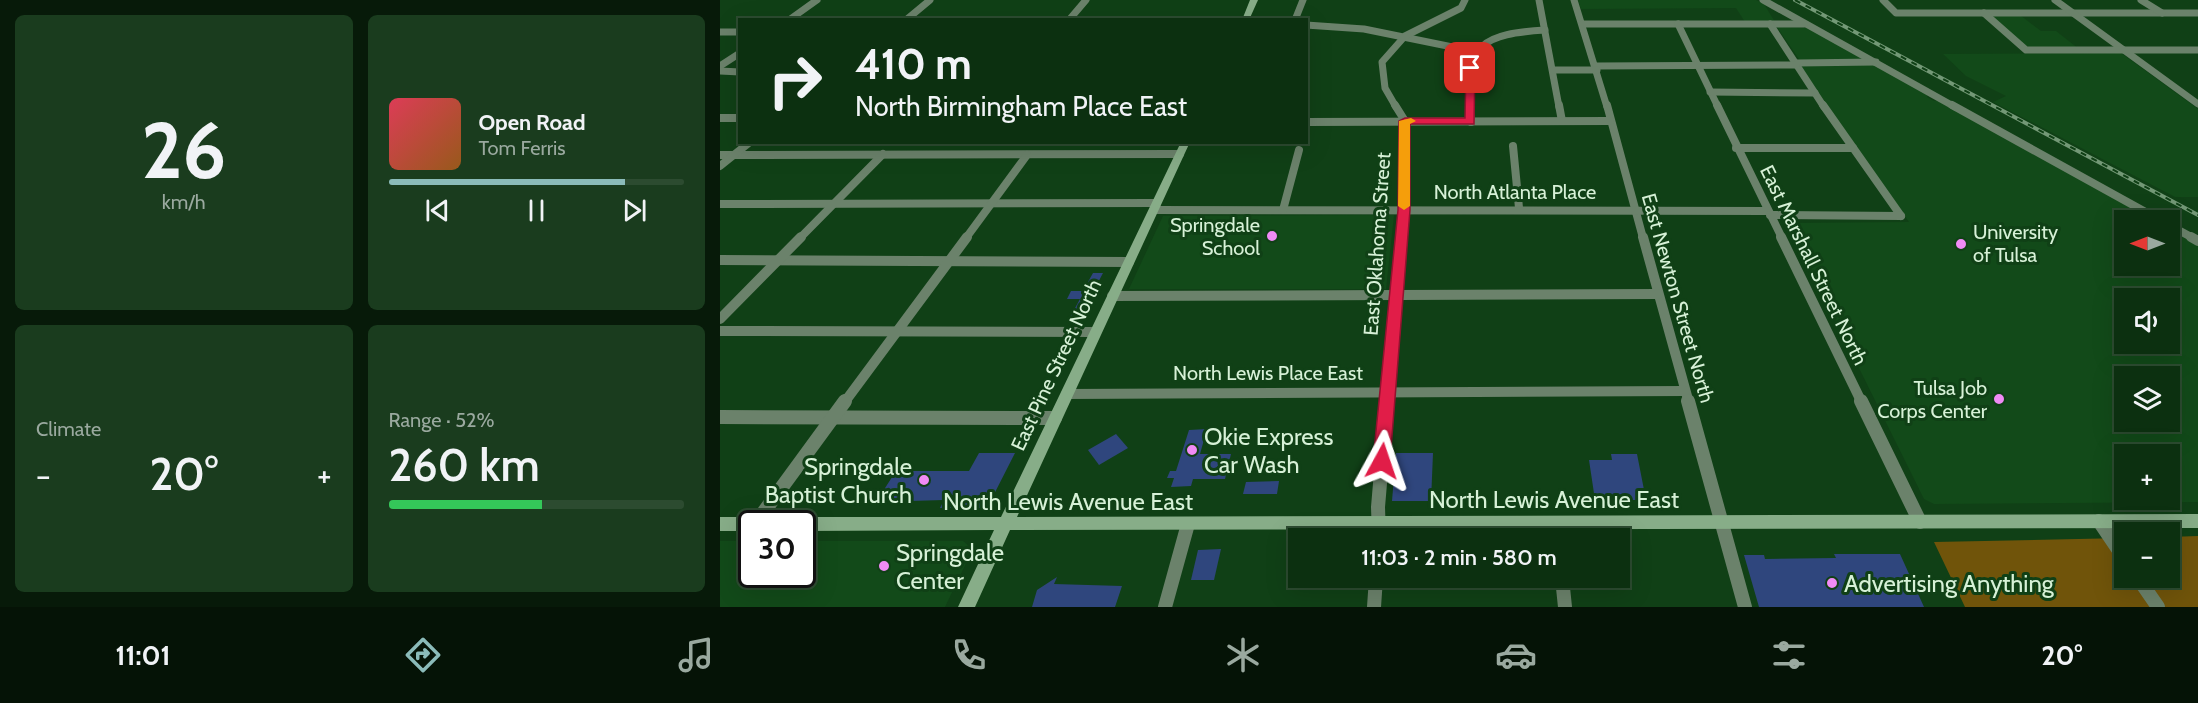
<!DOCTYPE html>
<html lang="en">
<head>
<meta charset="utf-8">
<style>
	body { margin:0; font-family:Cabin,sans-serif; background:#1a3c1e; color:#f1f3f6; height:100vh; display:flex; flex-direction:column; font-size:22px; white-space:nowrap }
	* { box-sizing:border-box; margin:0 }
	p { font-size:20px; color:#9aa99f }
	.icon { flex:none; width:33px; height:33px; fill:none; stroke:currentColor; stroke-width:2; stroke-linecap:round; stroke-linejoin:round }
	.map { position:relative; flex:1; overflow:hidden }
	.sheet { display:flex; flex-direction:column; gap:15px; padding:15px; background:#071a09; width:720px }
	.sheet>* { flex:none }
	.hud { position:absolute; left:18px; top:18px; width:570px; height:126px; border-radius:0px; box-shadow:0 6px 24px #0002,0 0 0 2px #2c4b30; background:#0c3010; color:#f1f3f6; overflow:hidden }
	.needle { width:39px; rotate:270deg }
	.controls { position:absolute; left:1394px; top:210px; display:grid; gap:12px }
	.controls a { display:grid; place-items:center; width:66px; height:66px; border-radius:0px; background:#0c3010; box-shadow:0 6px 24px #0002,0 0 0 2px #2c4b30; font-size:30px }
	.speed { position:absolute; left:18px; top:510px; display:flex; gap:12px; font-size:30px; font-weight:700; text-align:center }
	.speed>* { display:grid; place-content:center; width:78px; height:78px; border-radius:50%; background:#0c3010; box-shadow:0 6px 24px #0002,0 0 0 2px #2c4b30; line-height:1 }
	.speed .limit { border:3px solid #111; border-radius:9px; background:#fff; color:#111 }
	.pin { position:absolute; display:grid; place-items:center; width:51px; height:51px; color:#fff; margin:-26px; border-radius:12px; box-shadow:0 3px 9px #0006 }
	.me { position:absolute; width:66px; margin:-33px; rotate:5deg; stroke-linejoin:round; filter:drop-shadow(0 0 4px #0008) }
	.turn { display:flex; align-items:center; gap:21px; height:126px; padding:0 18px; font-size:27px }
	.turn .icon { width:78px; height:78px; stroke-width:2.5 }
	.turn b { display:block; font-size:42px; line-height:51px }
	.big { font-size:45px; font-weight:600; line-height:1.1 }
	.sheet .tile { flex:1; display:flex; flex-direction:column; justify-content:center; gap:9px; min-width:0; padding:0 21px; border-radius:9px; background:#1a3c1e }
	.sheet .dial { align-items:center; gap:0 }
	.dial b { font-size:78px; line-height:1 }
	.song { display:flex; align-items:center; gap:18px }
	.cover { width:72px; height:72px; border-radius:9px; background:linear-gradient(135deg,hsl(350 70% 55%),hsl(30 70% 35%)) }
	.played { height:6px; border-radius:3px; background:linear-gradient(90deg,#8bbbb9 80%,#2c4b30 80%) }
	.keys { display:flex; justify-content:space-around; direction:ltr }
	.heat { display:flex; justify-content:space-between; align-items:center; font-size:33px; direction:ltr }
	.charge { height:9px; border-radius:4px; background:linear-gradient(90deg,#34c759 52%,#2c4b30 0) }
	.sheet .tiles { flex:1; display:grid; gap:15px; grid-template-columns:repeat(2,1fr) }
	.trip { position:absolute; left:568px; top:528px; width:342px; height:60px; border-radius:0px; background:#0c3010; box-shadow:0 6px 24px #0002,0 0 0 2px #2c4b30; font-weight:600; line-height:60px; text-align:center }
	.dock { display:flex; height:96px; justify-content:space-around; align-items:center; background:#051306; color:#9aa99f }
	.dock .icon { width:42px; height:42px }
	.dock .active { color:#8bbbb9 }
	.dock b { font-size:27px; color:#f1f3f6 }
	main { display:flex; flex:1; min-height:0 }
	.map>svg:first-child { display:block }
	.built { fill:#124a19; fill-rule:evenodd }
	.green { fill:#70540a }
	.building { fill:#2f467d }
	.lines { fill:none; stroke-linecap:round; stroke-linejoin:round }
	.minor-far3 { stroke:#6b826b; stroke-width:7 }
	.minor-far2 { stroke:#6b826b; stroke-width:8 }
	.minor-far1 { stroke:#6b826b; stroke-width:10 }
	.minor { stroke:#6b826b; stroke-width:14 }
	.secondary { fill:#87ad88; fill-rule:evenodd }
	.rail-casing { stroke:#739876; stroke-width:4 }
	.rail { stroke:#104016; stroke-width:2; stroke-dasharray:6; stroke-linecap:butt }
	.route { fill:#e11d48; stroke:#92132f; stroke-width:1.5 }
	.slow { fill:#f59e0b }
	.poi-dot { fill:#f08bf5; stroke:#104016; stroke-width:2 }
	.labels { text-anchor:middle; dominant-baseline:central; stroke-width:6; stroke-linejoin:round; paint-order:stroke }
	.street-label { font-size:20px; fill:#d7f1d7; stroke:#104016 }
	.poi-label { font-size:20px; fill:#d7f1d7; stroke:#104016; text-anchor:end }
	.near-poi-label { font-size:24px; fill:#d7f1d7; stroke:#104016; text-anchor:start }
	.near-street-label { font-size:24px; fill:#d7f1d7; stroke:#104016 }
</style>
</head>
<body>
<main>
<section class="sheet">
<div class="tiles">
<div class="tile dial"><b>26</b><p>km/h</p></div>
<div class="tile">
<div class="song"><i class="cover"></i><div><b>Open Road</b><p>Tom Ferris</p></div></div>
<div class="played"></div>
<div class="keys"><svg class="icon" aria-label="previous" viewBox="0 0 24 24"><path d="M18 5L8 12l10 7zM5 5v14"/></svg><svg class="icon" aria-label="pause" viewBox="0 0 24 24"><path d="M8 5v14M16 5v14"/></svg><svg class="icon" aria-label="next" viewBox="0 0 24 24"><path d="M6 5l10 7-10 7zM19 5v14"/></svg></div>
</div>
<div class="tile"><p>Climate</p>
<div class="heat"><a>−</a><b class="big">20°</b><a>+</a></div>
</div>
<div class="tile"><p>Range · 52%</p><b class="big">260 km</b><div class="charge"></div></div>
</div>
</section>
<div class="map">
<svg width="1478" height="607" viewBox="0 0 1478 607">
	<rect width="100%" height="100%" fill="#104016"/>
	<!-- built -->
	<g class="built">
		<path d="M858 0H1036L1044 4 1055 22H1025L1016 8 861 9Z"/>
		<path d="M1270 15H1300L1321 31H1336L1359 49 1311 48 1303 45Z"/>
		<path d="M1057 27 1089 28 1207 94V97L1214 101 1219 100 1434 220H1404V266H1449V229L1478 245V502L1214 504 1204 499 1067 223 1189 222 1080 66 1079 59ZM1404 298H1449V344H1404ZM1404 376H1449V422H1404ZM1404 454H1449V500H1404Z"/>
		<path d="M1401 53 1478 109V197H1455L1273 102 1286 96 1246 76 1223 54Z"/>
		<path d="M674 215 666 289H409L443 216Z"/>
		<path d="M0 541H31L32 574H82L83 541H243L250 547 249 557 225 607H0Z"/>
	</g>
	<!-- green -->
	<path class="green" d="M1478 536V607H1245L1214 542 1404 538V578H1449V537Z"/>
	<!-- building -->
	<g class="building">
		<path d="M373 273H383L359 319H349L360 299H347L351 291H363Z"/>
		<path d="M487 429 480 454H511L505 479H473L471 486 451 487 454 478H447L450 471H456L469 430Z"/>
		<path d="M396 434 408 448 379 465 368 450Z"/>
		<path d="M259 453H295L267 508H220L224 500 156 502 176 471H249Z"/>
		<path d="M676 453H713L711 501H672Z"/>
		<path d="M891 454H917L926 500H875L869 460H892Z"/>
		<path d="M559 481 557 494H523L526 482Z"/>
		<path d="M501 549 494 580H471L478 550Z"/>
		<path d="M1114 554H1180L1204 607H1039L1024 555H1044L1045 559 1116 558Z"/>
		<path d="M337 577 334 584 402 586 395 607H312L317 590Z"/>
	</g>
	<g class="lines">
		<!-- minor-far3 -->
		<g class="minor-far3">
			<path d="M819 0 839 107"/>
			<path d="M854 0 887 107"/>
			<path d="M1043 0 1235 107"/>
			<path d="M1163 0 1176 13H1478"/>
			<path d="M1335 0 1478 104"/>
			<path d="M1421 0 1442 13"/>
			<path d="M1264 13 1306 50H1478"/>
			<path d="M69 20 97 0"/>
			<path d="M186 20 210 0"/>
			<path d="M349 20 366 0"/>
			<path d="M575 20 583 0"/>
			<path d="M863 24H1084"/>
			<path d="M958 24 998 107"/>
			<path d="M1050 24 1104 107"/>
			<path d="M586 25 644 29 757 52"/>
			<path d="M0 32H20"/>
			<path d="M1077 63 1156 62"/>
			<path d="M0 66 20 53"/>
			<path d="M876 66 1076 65"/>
			<path d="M833 70H877"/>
			<path d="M0 71 20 72"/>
			<path d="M990 92 1095 93"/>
			<path d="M676 107 665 88 662 62 685 36 741 8 745 0"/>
			<path d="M750 107C745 43 764 34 825 30"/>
		</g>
		<!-- minor-far2 -->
		<g class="minor-far2">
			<path d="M675 105 685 121 682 238"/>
			<path d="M750 105 751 122"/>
			<path d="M839 105 842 121"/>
			<path d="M887 105 923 238"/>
			<path d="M997 105 1062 238"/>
			<path d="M1103 105 1181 216"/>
			<path d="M1232 105 1440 220"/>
			<path d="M0 118H20"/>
			<path d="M586 122 890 121"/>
			<path d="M793 146 799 208"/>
			<path d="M1016 148H1133"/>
			<path d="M0 155 460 154"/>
			<path d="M0 166 30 142"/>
			<path d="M0 204 437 203"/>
			<path d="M434 210 1048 211"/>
			<path d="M563 210 579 150"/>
			<path d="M1050 215 1181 216"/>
			<path d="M1449 225 1473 238"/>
			<path d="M80 238 163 154"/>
			<path d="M246 238 307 155"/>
		</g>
		<!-- minor-far1 -->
		<g class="minor-far1">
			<path d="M923 237 969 403"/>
			<path d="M1061 237 1142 403"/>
			<path d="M1471 237 1478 241"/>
			<path d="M0 260 409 262"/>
			<path d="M392 296 938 294"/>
			<path d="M0 319 81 237"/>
			<path d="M0 331 375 332"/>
			<path d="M346 394 965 391"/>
			<path d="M124 403 247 237"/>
			<path d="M667 403 682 237"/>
		</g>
		<!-- minor -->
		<g class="minor">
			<path d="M968 401 1025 607"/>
			<path d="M1141 401 1200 522"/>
			<path d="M0 417 335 418"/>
			<path d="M1379 521 1404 558"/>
			<path d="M835 523 837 538"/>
			<path d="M35 524 125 401"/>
			<path d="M659 538 658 507 667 401"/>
			<path d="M842 578 845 607"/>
			<path d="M1418 578 1438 607"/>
			<path d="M445 607 468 524"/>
			<path d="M654 607 656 578"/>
		</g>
		<!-- secondary -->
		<g class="secondary">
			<path d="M530 0H538L529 20H522Z"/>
			<path d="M461 142H470L297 517 1478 514V528L290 530 255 607H238L274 530 82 531V524H74L76 519 82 517H281Z"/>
			<path d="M0 517H32L38 519 40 524H32V531H0Z"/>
		</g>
		<!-- rail casing -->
		<g class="rail-casing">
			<path id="rail" d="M1075 0 1478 215"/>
		</g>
		<!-- rail -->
		<use href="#rail" class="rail"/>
	</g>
	<!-- route -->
	<path class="route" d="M750 65 755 68 754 124H690V210L670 461 668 466 662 468 656 466 653 461 678 210 679 121 685 118H745L746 68Z"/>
	<!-- slow -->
	<path class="slow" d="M691 118 696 121 690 124V206L684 210 678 206 679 121Z"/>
	<!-- markers -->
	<g class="poi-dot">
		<circle cx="552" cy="236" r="6"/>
		<circle cx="1241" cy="244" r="6"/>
		<circle cx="1279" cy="399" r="6"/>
		<circle cx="472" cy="450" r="6"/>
		<circle cx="204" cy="480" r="6"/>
		<circle cx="164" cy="566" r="6"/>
		<circle cx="1112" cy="583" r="6"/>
	</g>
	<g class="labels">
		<!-- street labels -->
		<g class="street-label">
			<text x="795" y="192">North Atlanta Place</text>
			<text transform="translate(657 244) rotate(-86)">East Oklahoma Street</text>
			<text transform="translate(1094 265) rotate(64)">East Marshall Street North</text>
			<text transform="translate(958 298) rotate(74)">East Newton Street North</text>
			<text transform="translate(336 365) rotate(-65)">East Pine Street North</text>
			<text x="548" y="373">North Lewis Place East</text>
		</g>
		<!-- poi labels -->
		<g class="poi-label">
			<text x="540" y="225">Springdale<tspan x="540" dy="23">School</tspan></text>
			<text x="1253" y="232" text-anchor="start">University<tspan x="1253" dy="23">of Tulsa</tspan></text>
			<text x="1267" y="388">Tulsa Job<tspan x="1267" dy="23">Corps Center</tspan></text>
		</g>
		<!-- near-poi labels -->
		<g class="near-poi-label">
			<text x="484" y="436">Okie Express<tspan x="484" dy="28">Car Wash</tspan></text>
			<text x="192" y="466" text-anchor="end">Springdale<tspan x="192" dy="28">Baptist Church</tspan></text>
			<text x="176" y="552">Springdale<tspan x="176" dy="28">Center</tspan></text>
			<text x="1124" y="583">Advertising Anything</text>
		</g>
		<!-- near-street labels -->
		<g class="near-street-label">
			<text x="834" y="499">North Lewis Avenue East</text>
			<text x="348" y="501">North Lewis Avenue East</text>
		</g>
	</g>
</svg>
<div class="controls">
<a><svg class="needle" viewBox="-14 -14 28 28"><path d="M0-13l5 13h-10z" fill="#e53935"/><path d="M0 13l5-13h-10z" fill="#9aa99f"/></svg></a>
<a><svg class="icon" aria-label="sound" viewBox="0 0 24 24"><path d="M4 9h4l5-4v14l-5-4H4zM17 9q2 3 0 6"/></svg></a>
<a><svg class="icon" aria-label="layers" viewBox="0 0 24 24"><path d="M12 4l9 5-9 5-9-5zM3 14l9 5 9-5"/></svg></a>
<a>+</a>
<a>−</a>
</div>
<div class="speed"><div class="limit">30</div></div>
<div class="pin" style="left:750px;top:68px;background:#d93025"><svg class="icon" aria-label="arrive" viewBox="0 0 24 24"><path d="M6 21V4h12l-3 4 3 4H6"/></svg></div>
<svg class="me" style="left:662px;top:461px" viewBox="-20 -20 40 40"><path d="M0-17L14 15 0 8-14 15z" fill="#e11d48" stroke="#fff" stroke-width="4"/></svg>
<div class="trip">11:03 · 2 min · 580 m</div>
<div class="hud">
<div class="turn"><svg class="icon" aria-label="right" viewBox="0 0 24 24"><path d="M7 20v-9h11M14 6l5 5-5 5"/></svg><div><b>410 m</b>North Birmingham Place East</div></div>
</div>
</div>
</main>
<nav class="dock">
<b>11:01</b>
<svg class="icon active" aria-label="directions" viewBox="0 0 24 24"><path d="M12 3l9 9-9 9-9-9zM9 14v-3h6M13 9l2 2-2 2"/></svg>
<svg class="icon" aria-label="music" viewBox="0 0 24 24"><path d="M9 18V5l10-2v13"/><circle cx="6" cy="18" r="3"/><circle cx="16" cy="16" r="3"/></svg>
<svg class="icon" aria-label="phone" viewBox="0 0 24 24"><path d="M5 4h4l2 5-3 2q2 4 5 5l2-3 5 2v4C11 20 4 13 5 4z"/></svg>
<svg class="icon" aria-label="climate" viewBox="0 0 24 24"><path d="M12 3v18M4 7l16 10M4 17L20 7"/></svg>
<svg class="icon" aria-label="car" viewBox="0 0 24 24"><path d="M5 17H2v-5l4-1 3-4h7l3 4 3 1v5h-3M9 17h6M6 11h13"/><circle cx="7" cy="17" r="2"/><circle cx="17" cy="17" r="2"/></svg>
<svg class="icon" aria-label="filters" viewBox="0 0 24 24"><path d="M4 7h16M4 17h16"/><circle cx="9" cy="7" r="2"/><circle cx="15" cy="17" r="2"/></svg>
<b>20°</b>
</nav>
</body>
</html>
